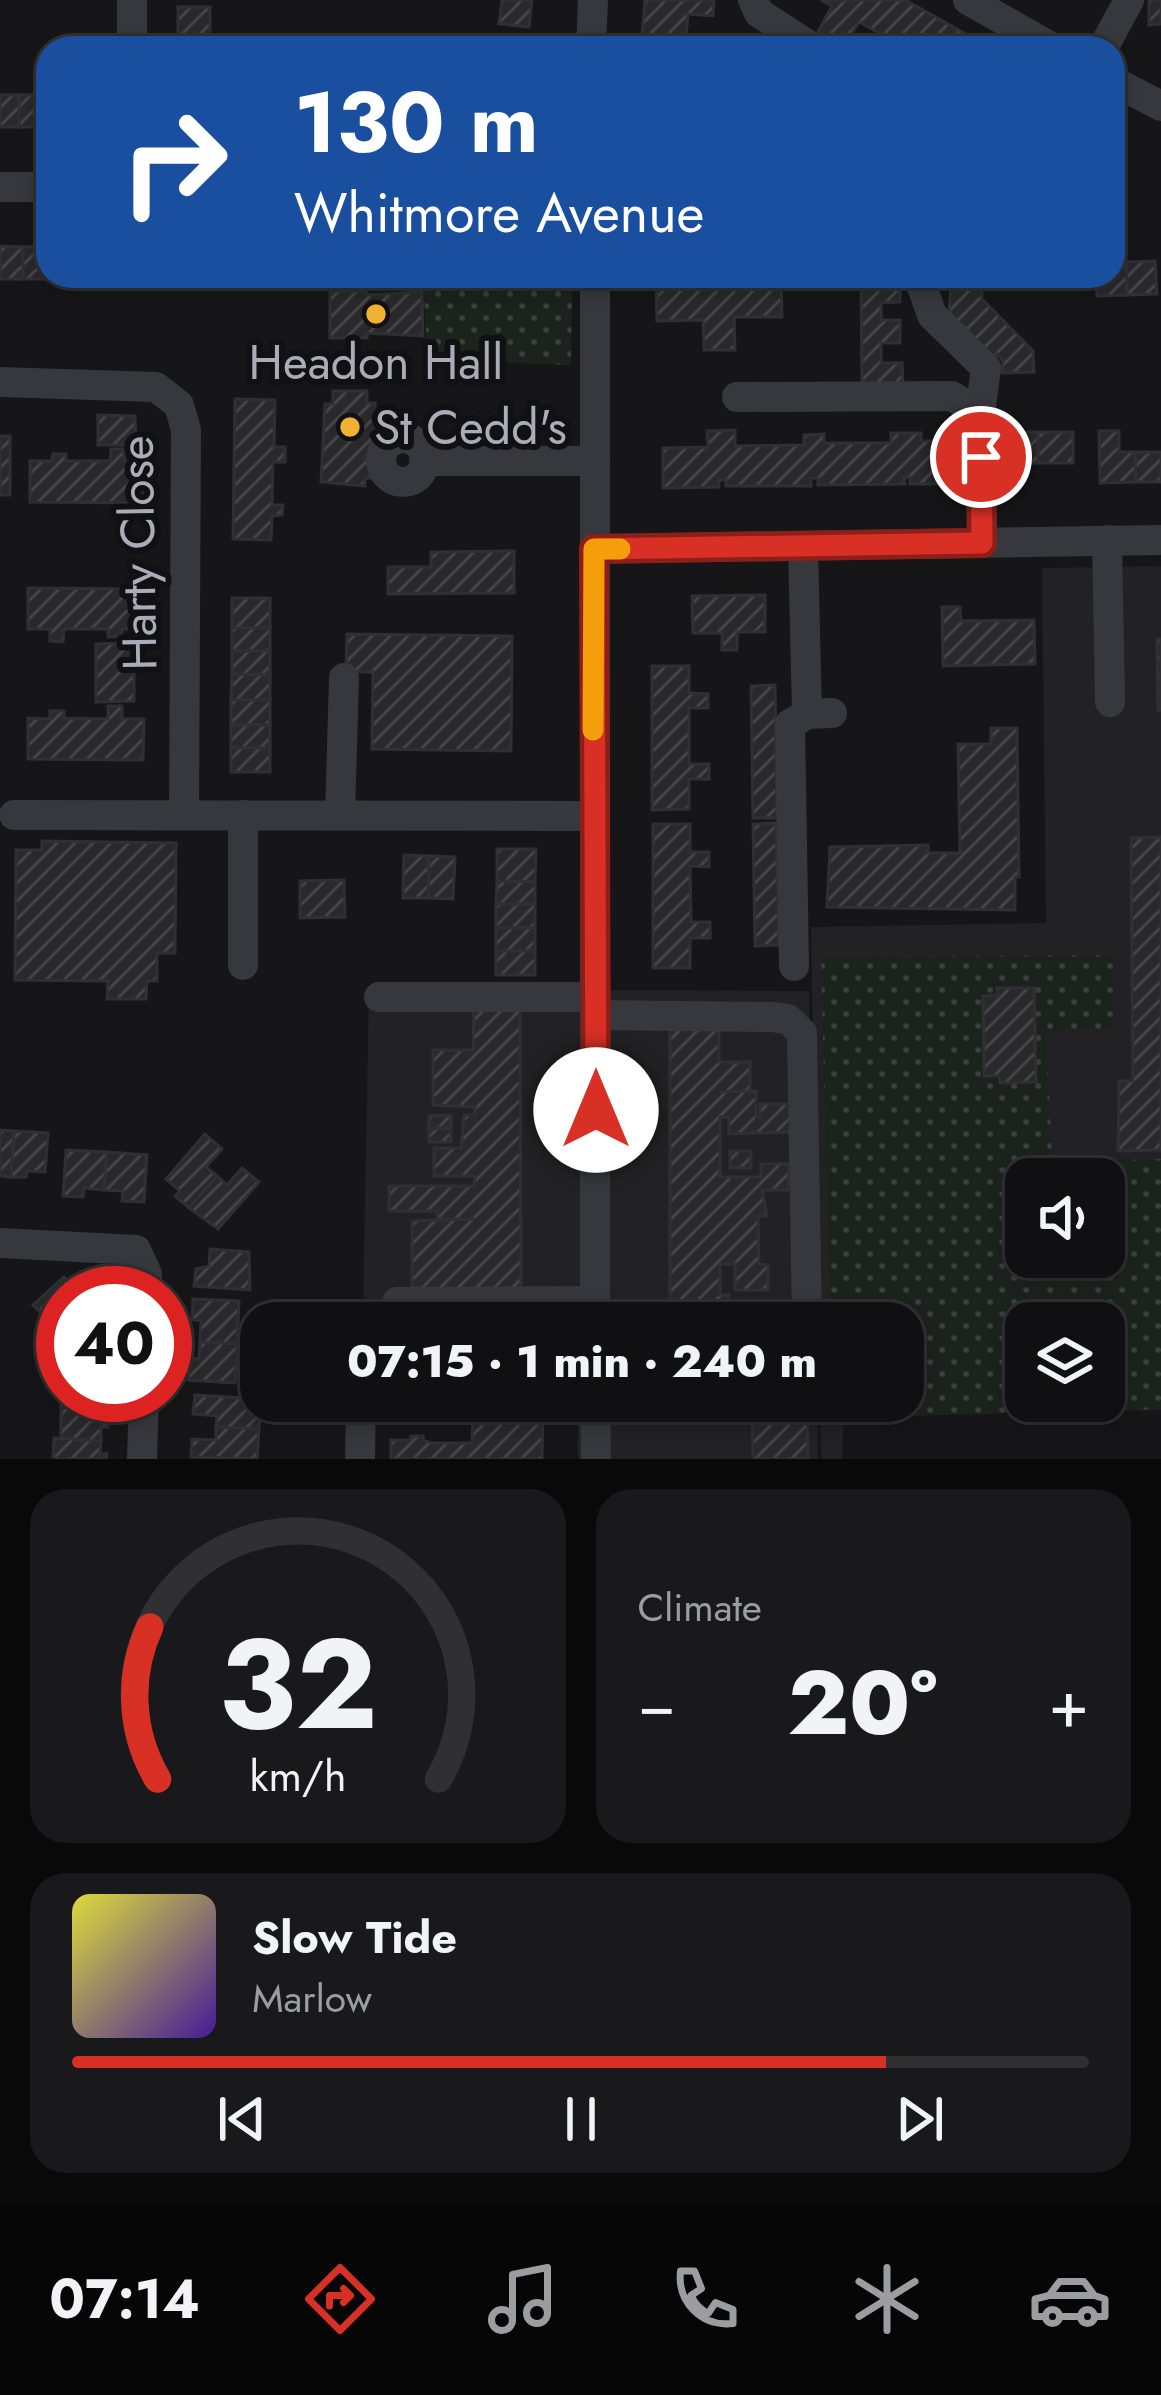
<!DOCTYPE html>
<html lang="en">
<head>
<meta charset="utf-8">
<style>
	body { margin:0; font-family:Jost,sans-serif; background:#19191b; color:#f1f3f6; height:100vh; display:flex; flex-direction:column; font-size:45px; white-space:nowrap }
	* { box-sizing:border-box; margin:0 }
	p { font-size:39px; color:#9c9d9f }
	.icon { flex:none; width:66px; height:66px; fill:none; stroke:currentColor; stroke-width:2; stroke-linecap:round; stroke-linejoin:round }
	.map { position:relative; height:1459px; overflow:hidden }
	.panel { display:flex; flex-direction:column; gap:30px; padding:30px; background:#09090a; flex:1 }
	.panel>* { flex:none }
	.top-card { position:absolute; left:36px; top:36px; width:1089px; height:252px; border-radius:36px; box-shadow:0 6px 18px #0003,0 0 0 3px #303032; background:#1a4fa0; color:#fff; overflow:hidden }
	.tools { position:absolute; left:1005px; top:1158px; display:grid; gap:24px }
	.tools a { display:grid; place-items:center; width:120px; height:120px; border-radius:24px; background:#101012; box-shadow:0 6px 18px #0003,0 0 0 3px #303032; font-size:60px }
	.speed { position:absolute; left:36px; top:1266px; display:flex; gap:24px; font-size:60px; font-weight:700; text-align:center }
	.speed>* { display:grid; place-content:center; width:156px; height:156px; border-radius:50%; background:#101012; box-shadow:0 6px 18px #0003,0 0 0 3px #303032; line-height:1 }
	.speed .limit { border:18px solid #d22; background:#fff; color:#111 }
	.pin { position:absolute; display:grid; place-items:center; width:102px; height:102px; color:#fff; margin:-51px; border:6px solid #fff; border-radius:50%; box-shadow:0 3px 12px #0007 }
	.me { position:absolute; width:132px; margin:-66px; rotate:0deg; stroke-linejoin:round; filter:drop-shadow(0 0 9px #0008) }
	.turn { display:flex; align-items:center; gap:42px; height:252px; padding:0 60px; font-size:54px }
	.turn .icon { width:156px; height:156px; stroke-width:2.5 }
	.turn b { display:block; font-size:84px; line-height:102px }
	.big { font-size:90px; font-weight:800; line-height:1.1 }
	.panel .tile { flex:1; display:flex; flex-direction:column; justify-content:center; gap:18px; min-width:0; padding:0 42px; border-radius:36px; background:#19191b }
	.panel .dial { align-items:center; gap:0 }
	.dial svg { height:312px; overflow:visible; fill:none; stroke:#303032; stroke-width:7; stroke-linecap:round; text-anchor:middle }
	.dial text { fill:#f1f3f6; stroke:none }
	.song { display:flex; align-items:center; gap:36px }
	.cover { width:144px; height:144px; border-radius:18px; background:linear-gradient(135deg,hsl(60 70% 55%),hsl(260 70% 35%)) }
	.played { height:12px; border-radius:6px; background:linear-gradient(90deg,#d93025 80%,#303032 80%) }
	.keys { display:flex; justify-content:space-around; direction:ltr }
	.heat { display:flex; justify-content:space-between; align-items:center; font-size:66px; direction:ltr }
	.panel .tiles { flex:1; display:grid; gap:30px; grid-template-columns:1fr 1fr }
	.tile:last-child { grid-column:span 2 }
	.trip { position:absolute; left:240px; top:1302px; width:684px; height:120px; border-radius:36px; background:#101012; box-shadow:0 6px 18px #0003,0 0 0 3px #303032; font-weight:800; line-height:120px; text-align:center }
	.tab-bar { display:flex; height:192px; justify-content:space-around; align-items:center; background:#060607; color:#9c9d9f }
	.tab-bar .icon { width:84px; height:84px }
	.tab-bar .selected { color:#d93025 }
	.tab-bar b { font-size:54px; color:#f1f3f6 }
	.map>svg:first-child { display:block }
	.built { fill:#222225; fill-rule:evenodd }
	.grass { fill:url(#grass-dots); fill-rule:evenodd }
	.building { fill:url(#building-hatch); stroke:#303034; stroke-width:3 }
	.lines { fill:none; stroke-linecap:round; stroke-linejoin:round }
	.minor { stroke:#37383d; stroke-width:30 }
	.route-casing { stroke:#8d1f18; stroke-width:30 }
	.route { stroke:#d93025; stroke-width:21 }
	.slow { stroke:#f59e0b; stroke-width:21 }
	.poi-dot { fill:#f2b134; stroke:#111113; stroke-width:4.5 }
	.labels { text-anchor:middle; dominant-baseline:central; stroke-width:12; stroke-linejoin:round; paint-order:stroke }
	.poi-label { font-size:48px; fill:#a8adb8; stroke:#111113 }
	.street-label { font-size:48px; fill:#a8adb8; stroke:#111113 }
</style>
</head>
<body>
<div class="map">
<svg width="1161" height="1459" viewBox="0 0 1161 1459">
	<defs>
		<pattern id="grass-dots" width="8" height="8" patternUnits="userSpaceOnUse" patternTransform="scale(3)"><rect width="8" height="8" fill="#1c231d"/><path d="M2 2h.1M6 6h.1" fill="none" stroke="#3a403c" stroke-width="1.8" stroke-linecap="round"/></pattern>
		<pattern id="building-hatch" width="6" height="6" patternUnits="userSpaceOnUse" patternTransform="scale(3)"><rect width="6" height="6" fill="#29292c"/><path d="M-1 1l2-2M0 6l6-6M5 7l2-2" fill="none" stroke="#454548"/></pattern>
	</defs>
	<rect width="100%" height="100%" fill="#161618"/>
	<!-- built -->
	<g class="built">
		<path d="M1161 566V1410L844 1416 842 1459H821L820 1401H903V1323H818L811 927 1046 923 1042 568ZM1026 1179H1104V1257H1026ZM1026 1323H1104V1401H1026Z"/>
		<path d="M369 989 809 991 815 1323H578L577 1311 363 1309Z"/>
		<path d="M578 1401H817L818 1459H578Z"/>
	</g>
	<!-- grass -->
	<g class="grass">
		<path d="M423 276H572L571 365 444 360 427 351Z"/>
		<path d="M1113 955 1115 1029 1046 1030 1052 1162 1161 1159V1409L832 1418V1401H903V1323H830L821 957ZM1026 1179H1104V1257H1026ZM1026 1323H1104V1401H1026Z"/>
	</g>
	<!-- building -->
	<g class="building">
		<path d="M502 0H532L529 27 499 24Z"/>
		<path d="M645 0H714L713 16 688 14 685 48H641Z"/>
		<path d="M821 0H905L966 34 962 42 967 44 971 37 990 48H906L859 22 843 48 817 34 832 6Z"/>
		<path d="M1149 0H1161V24L1149 25Z"/>
		<path d="M178 7H210V35L178 36Z"/>
		<rect x="0" y="95" width="19" height="32"/>
		<rect x="19" y="95" width="29" height="32"/>
		<path d="M0 246 23 247V279H0Z"/>
		<path d="M48 246V276L55 279H23V247Z"/>
		<path d="M1155 261 1157 294 1127 295 1126 262Z"/>
		<path d="M1126 262 1127 295 1097 296 1096 276H1113V263Z"/>
		<rect x="69" y="276" width="33" height="9"/>
		<rect x="102" y="276" width="32" height="9"/>
		<rect x="134" y="276" width="33" height="9"/>
		<rect x="167" y="276" width="32" height="9"/>
		<path d="M781 276 782 317H734L735 350H704L703 320 657 321 656 279 715 278V282H723L722 277Z"/>
		<path d="M861 276 900 279V302L881 303V320H900V343H881V363H902L903 384 862 385Z"/>
		<path d="M938 276H982V299L1033 351 1034 372 1002 373 1003 361 997 354 989 365 949 313 951 284H939Z"/>
		<path d="M330 291H366V295L422 292 423 336 367 333V338H330Z"/>
		<path d="M333 391H367V403H375V455H365L364 459 375 460V467L374 478H365V486L321 482 325 404H333Z"/>
		<path d="M235 399 275 400 274 447H285V462H273L272 505H283L282 515 272 516 271 540 233 539Z"/>
		<path d="M98 415 135 416 136 445H98Z"/>
		<path d="M735 430V446L804 445V435L824 434V443H891V433H921V441H970V484H910V478L904 477 905 484 818 485V478H811V486H726V480H719V487L663 488V448L708 447 707 431Z"/>
		<path d="M1099 431H1119V452H1135L1136 482 1100 483Z"/>
		<rect x="1004" y="432" width="34" height="31"/>
		<rect x="1038" y="432" width="35" height="31"/>
		<rect x="0" y="436" width="10" height="59"/>
		<path d="M111 449H124V461H146L145 503 30 502V461H52L53 454H66V461H110Z"/>
		<path d="M1135 452H1161V482H1136Z"/>
		<path d="M514 551V593L388 594V567H431V552Z"/>
		<path d="M28 588 144 589 143 629H122V636L108 637V629H64L63 642 50 641V629H28Z"/>
		<path d="M765 595V632H737V650H722V633H693L692 596Z"/>
		<rect x="232" y="598" width="38" height="30"/>
		<path d="M942 607H960L961 621 1034 620 1035 664 943 666Z"/>
		<rect x="232" y="628" width="38" height="23"/>
		<path d="M347 634 512 636 511 751 372 749 373 672H346Z"/>
		<path d="M1157 639H1161V710H1158Z"/>
		<path d="M134 643V701L96 702V644Z"/>
		<path d="M232 651H270V675L232 674Z"/>
		<path d="M652 666H689V693L708 694V708H689V764H709V779H689V809L652 810Z"/>
		<path d="M232 674 270 675V700H231Z"/>
		<path d="M775 685 777 818H753L751 686Z"/>
		<rect x="231" y="700" width="39" height="25"/>
		<path d="M108 706H122V719H144L143 760 28 759V718L50 719V711H64V718L108 719Z"/>
		<rect x="231" y="725" width="39" height="23"/>
		<path d="M991 728H1017L1019 877H1015V910L827 907 830 847 928 845V853H960L958 744H991Z"/>
		<rect x="231" y="748" width="39" height="24"/>
		<path d="M776 823 779 945 755 946 753 824Z"/>
		<path d="M653 824H690V852H709V867L690 866 691 922H710V938H690V968H653Z"/>
		<path d="M1161 837V1150L1118 1151 1119 1081H1133L1131 838Z"/>
		<path d="M42 841 176 843 175 953H157V981H147L146 999H107L108 981 15 980 16 850H42Z"/>
		<path d="M497 849H536L535 882 497 881Z"/>
		<path d="M404 855 429 856 428 898H403Z"/>
		<path d="M429 856 455 857 453 899 428 898Z"/>
		<path d="M344 880 345 917 300 918V881Z"/>
		<path d="M497 881 535 882V904H496Z"/>
		<rect x="496" y="904" width="39" height="24"/>
		<rect x="496" y="928" width="39" height="23"/>
		<rect x="496" y="951" width="39" height="24"/>
		<path d="M997 988H1034L1036 1082 1000 1083 999 1076H984L983 996 998 995Z"/>
		<path d="M520 1004 521 1290 412 1288V1221L475 1219H437V1211H389V1186H474L475 1176H434V1148H461L464 1115H475V1107L433 1105V1050H473L474 1005Z"/>
		<path d="M719 1023V1062H750V1091L720 1092 756 1091V1117H760V1104H790V1132L729 1134V1117H720V1177H761V1164H789L788 1190H762L767 1216H758L759 1264 768 1265V1290H735V1264H720V1295H729V1323H670V1028Z"/>
		<path d="M451 1115V1127L429 1128V1116Z"/>
		<rect x="429" y="1129" width="22" height="13"/>
		<path d="M0 1130 14 1131 11 1177 0 1176Z"/>
		<path d="M14 1131 48 1133 45 1172 27 1171 26 1177H11Z"/>
		<path d="M205 1134 222 1149 206 1167 217 1176 189 1208 175 1196 180 1191 166 1179Z"/>
		<path d="M66 1150 107 1152 104 1190 84 1188 83 1197 63 1196Z"/>
		<rect x="730" y="1151" width="21" height="17"/>
		<path d="M107 1152 147 1155 144 1202 122 1201 123 1191 104 1190Z"/>
		<path d="M242 1168 259 1182 218 1229 189 1208 217 1176 227 1185Z"/>
		<path d="M210 1249 249 1252 250 1290 194 1286 196 1269 209 1266Z"/>
		<path d="M64 1277 78 1293H63V1328L59 1332 33 1305Z"/>
		<path d="M193 1299 239 1301 237 1344 200 1342 201 1320H192Z"/>
		<path d="M468 1314 537 1315V1323H468Z"/>
		<path d="M200 1342 237 1344 235 1383 188 1380 189 1358 199 1359Z"/>
		<path d="M61 1387 63 1395H84L83 1404 109 1405 108 1427H101V1441L61 1438Z"/>
		<path d="M195 1395 261 1399 259 1429 216 1427 217 1416 193 1414Z"/>
		<path d="M466 1401 543 1403 542 1459H391V1440H411V1436H423V1440L431 1443H472L473 1417H466Z"/>
		<path d="M752 1401H807L808 1459H753Z"/>
		<path d="M216 1427 259 1429 257 1459 191 1457 192 1439 216 1440Z"/>
		<path d="M54 1438 101 1441 100 1454H107L106 1459H57L53 1457Z"/>
	</g>
	<g class="lines">
		<!-- minor -->
		<g class="minor">
			<path d="M132 0V48"/>
			<path d="M753 0 759 13 813 48"/>
			<path d="M968 0 1053 48"/>
			<path d="M591 48 593 0"/>
			<path d="M1103 48 1129 0"/>
			<path d="M1113 81 1161 106"/>
			<path d="M0 187H48"/>
			<path d="M595 276V1323"/>
			<path d="M921 284 932 315 986 368 980 414"/>
			<path d="M0 382 156 387 179 405 186 430 184 814"/>
			<path d="M737 397 952 396 980 414 982 543"/>
			<circle cx="403" cy="460" r="22"/>
			<path d="M424 461H594"/>
			<path d="M1107 540 1110 702"/>
			<path d="M803 546 807 714 832 713"/>
			<path d="M594 549 1161 540"/>
			<path d="M14 815 594 816"/>
			<path d="M340 815 344 678"/>
			<path d="M243 965V815"/>
			<path d="M794 966 790 724 807 714"/>
			<path d="M379 997H595"/>
			<path d="M596 1015 772 1017 788 1019 802 1033 807 1323"/>
			<path d="M0 1243 136 1250 147 1274 146 1293"/>
			<path d="M397 1302 595 1301"/>
			<path d="M595 1401 596 1459"/>
			<path d="M142 1459 144 1395"/>
			<path d="M360 1459 361 1401"/>
		</g>
	</g>
	<g class="lines">
		<!-- route casing -->
		<g class="route-casing">
			<path id="route" d="M596 1110 594 549 982 543 981 457"/>
		</g>
		<!-- route -->
		<use href="#route" class="route"/>
		<!-- slow -->
		<path class="slow" d="M593 730 594 549H620"/>
	</g>
	<!-- markers -->
	<g class="poi-dot">
		<circle cx="376" cy="314" r="12"/>
		<circle cx="350" cy="427" r="12"/>
	</g>
	<g class="labels">
		<!-- poi labels -->
		<g class="poi-label">
			<text x="376" y="362">Headon Hall</text>
			<text x="374" y="427" text-anchor="start">St Cedd's</text>
		</g>
		<!-- street labels -->
		<g class="street-label">
			<text transform="translate(138 553) rotate(-91)">Harty Close</text>
		</g>
	</g>
</svg>
<div class="tools">
<a><svg class="icon" aria-label="sound" viewBox="0 0 24 24"><path d="M4 9h4l5-4v14l-5-4H4zM17 9q2 3 0 6"/></svg></a>
<a><svg class="icon" aria-label="layers" viewBox="0 0 24 24"><path d="M12 4l9 5-9 5-9-5zM3 14l9 5 9-5"/></svg></a>
</div>
<div class="speed"><div class="limit">40</div></div>
<div class="pin" style="left:981px;top:457px;background:#d93025"><svg class="icon" aria-label="arrive" viewBox="0 0 24 24"><path d="M6 21V4h12l-3 4 3 4H6"/></svg></div>
<svg class="me" style="left:596px;top:1110px" viewBox="-20 -20 40 40"><circle r="19" fill="#fff"/><path d="M0-13L10 11 0 6-10 11z" fill="#d93025"/></svg>
<div class="trip">07:15 · 1 min · 240 m</div>
<div class="top-card">
<div class="turn"><svg class="icon" aria-label="right" viewBox="0 0 24 24"><path d="M7 20v-9h11M14 6l5 5-5 5"/></svg><div><b>130 m</b>Whitmore Avenue</div></div>
</div>
</div>
<section class="panel">
<div class="tiles">
<div class="tile dial"><svg viewBox="0 0 100 80">
<path d="M14 69A42 42 0 1 1 86 69"/>
<path d="M14 69A42 42 0 0 1 12 30" stroke="#d93025"/>
<text x="50" y="56" font-size="32" font-weight="700">32</text>
<text x="50" y="72" font-size="11">km/h</text>
</svg></div>
<div class="tile"><p>Climate</p>
<div class="heat"><a>−</a><b class="big">20°</b><a>+</a></div>
</div>
<div class="tile">
<div class="song"><i class="cover"></i><div><b>Slow Tide</b><p>Marlow</p></div></div>
<div class="played"></div>
<div class="keys"><svg class="icon" aria-label="previous" viewBox="0 0 24 24"><path d="M18 5L8 12l10 7zM5 5v14"/></svg><svg class="icon" aria-label="pause" viewBox="0 0 24 24"><path d="M8 5v14M16 5v14"/></svg><svg class="icon" aria-label="next" viewBox="0 0 24 24"><path d="M6 5l10 7-10 7zM19 5v14"/></svg></div>
</div>
</div>
</section>
<nav class="tab-bar">
<b>07:14</b>
<svg class="icon selected" aria-label="directions" viewBox="0 0 24 24"><path d="M12 3l9 9-9 9-9-9zM9 14v-3h6M13 9l2 2-2 2"/></svg>
<svg class="icon" aria-label="music" viewBox="0 0 24 24"><path d="M9 18V5l10-2v13"/><circle cx="6" cy="18" r="3"/><circle cx="16" cy="16" r="3"/></svg>
<svg class="icon" aria-label="phone" viewBox="0 0 24 24"><path d="M5 4h4l2 5-3 2q2 4 5 5l2-3 5 2v4C11 20 4 13 5 4z"/></svg>
<svg class="icon" aria-label="climate" viewBox="0 0 24 24"><path d="M12 3v18M4 7l16 10M4 17L20 7"/></svg>
<svg class="icon" aria-label="car" viewBox="0 0 24 24"><path d="M5 17H2v-5l4-1 3-4h7l3 4 3 1v5h-3M9 17h6M6 11h13"/><circle cx="7" cy="17" r="2"/><circle cx="17" cy="17" r="2"/></svg>
</nav>
</body>
</html>
